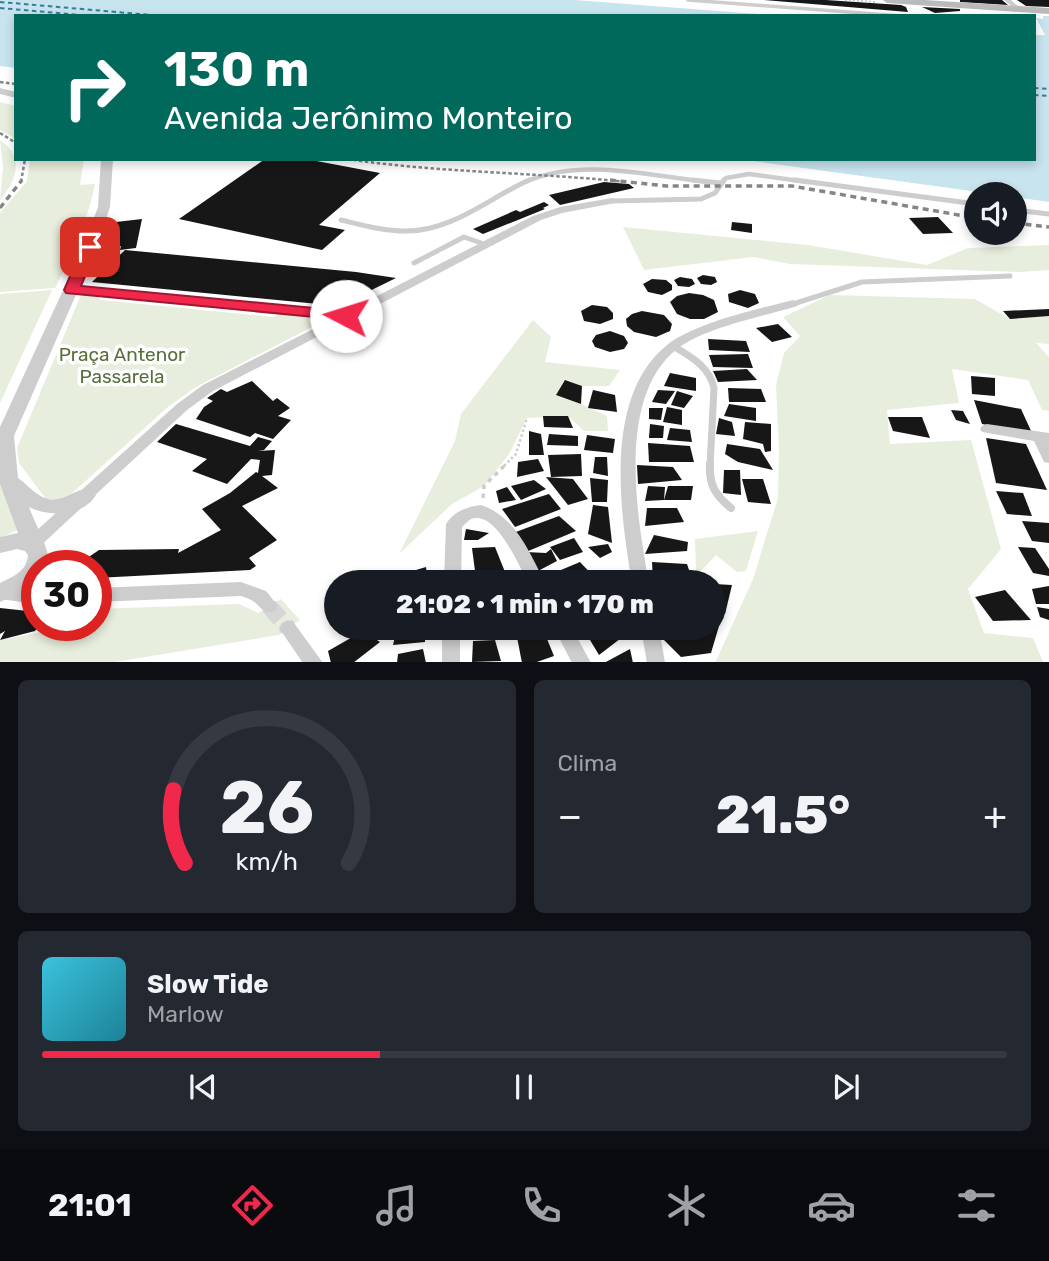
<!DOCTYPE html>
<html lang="pt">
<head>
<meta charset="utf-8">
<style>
	body { margin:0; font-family:Rubik,sans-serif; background:#242831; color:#f1f3f6; height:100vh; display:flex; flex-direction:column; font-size:26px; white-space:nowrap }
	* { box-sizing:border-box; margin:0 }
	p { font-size:23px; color:#9ea1a6 }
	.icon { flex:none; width:38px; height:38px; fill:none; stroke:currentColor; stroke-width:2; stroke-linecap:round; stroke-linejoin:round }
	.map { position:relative; height:662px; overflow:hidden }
	.side { display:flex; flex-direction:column; gap:18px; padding:18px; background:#0d0f14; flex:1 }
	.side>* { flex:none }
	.hud { position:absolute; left:14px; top:14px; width:1022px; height:147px; border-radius:0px; box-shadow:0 4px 10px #0003; background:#00695c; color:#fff; overflow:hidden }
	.controls { position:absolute; left:964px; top:182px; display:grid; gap:14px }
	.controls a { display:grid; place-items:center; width:63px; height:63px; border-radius:50%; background:#171b24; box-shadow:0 4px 10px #0003; font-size:35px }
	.speed { position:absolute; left:21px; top:550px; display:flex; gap:14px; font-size:35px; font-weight:700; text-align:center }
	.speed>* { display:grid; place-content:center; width:91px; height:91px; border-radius:50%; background:#171b24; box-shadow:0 4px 10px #0003; line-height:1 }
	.speed .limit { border:10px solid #d22; background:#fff; color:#111 }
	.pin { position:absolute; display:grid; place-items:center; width:60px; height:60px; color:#fff; margin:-30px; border-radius:14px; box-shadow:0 4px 10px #0006 }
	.me { position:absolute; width:77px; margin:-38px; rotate:275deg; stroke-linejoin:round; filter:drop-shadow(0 0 5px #0008) }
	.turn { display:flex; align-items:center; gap:24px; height:147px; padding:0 35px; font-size:32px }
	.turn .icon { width:91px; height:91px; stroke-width:2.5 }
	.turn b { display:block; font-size:49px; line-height:60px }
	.big { font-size:52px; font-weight:800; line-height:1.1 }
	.side .widget { flex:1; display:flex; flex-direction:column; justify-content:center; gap:10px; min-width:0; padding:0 24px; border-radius:10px; background:#242831 }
	.side .dial { align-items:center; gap:0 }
	.dial svg { height:182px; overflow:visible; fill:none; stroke:#363941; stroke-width:7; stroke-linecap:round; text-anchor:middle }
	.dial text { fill:#f1f3f6; stroke:none }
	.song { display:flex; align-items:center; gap:21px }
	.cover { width:84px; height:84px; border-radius:10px; background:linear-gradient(135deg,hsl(190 70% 55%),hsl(190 70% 35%)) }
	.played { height:7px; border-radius:4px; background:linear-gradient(90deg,#f1284b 35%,#363941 35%) }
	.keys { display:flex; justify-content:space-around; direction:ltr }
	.heat { display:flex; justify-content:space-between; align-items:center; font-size:38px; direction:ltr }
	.side .tiles { flex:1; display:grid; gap:18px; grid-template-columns:1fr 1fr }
	.widget:last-child { grid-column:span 2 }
	.trip { position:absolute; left:324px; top:570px; width:402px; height:70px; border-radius:35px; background:#171b24; box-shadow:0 4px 10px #0003; font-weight:800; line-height:70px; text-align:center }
	.tabs { display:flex; height:112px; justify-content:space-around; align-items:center; background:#090b0e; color:#9ea1a6 }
	.tabs .icon { width:49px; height:49px }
	.tabs .active { color:#f1284b }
	.tabs b { font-size:32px; color:#f1f3f6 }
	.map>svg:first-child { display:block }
	.green { fill:#e8eedd }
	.water { fill:#c8e4ef }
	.pier { fill:#fff }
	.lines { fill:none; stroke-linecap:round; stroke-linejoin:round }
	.ferry { stroke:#387c98; stroke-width:2; stroke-dasharray:4.5 3.5; stroke-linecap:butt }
	.building { fill:#171717 }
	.minor-tunnel { stroke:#d6d6d6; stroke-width:17; stroke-dasharray:17 8; stroke-linecap:butt }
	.path-far2 { stroke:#cdcdcd; stroke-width:2; stroke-dasharray:2 2; stroke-linecap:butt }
	.path-far1 { stroke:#cdcdcd; stroke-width:2.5; stroke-dasharray:2.5 2.5; stroke-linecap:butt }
	.path { stroke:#cdcdcd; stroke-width:3.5; stroke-dasharray:4.5 4.5; stroke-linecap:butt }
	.service-far4 { stroke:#cdcdcd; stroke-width:3.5 }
	.service-far3 { stroke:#cdcdcd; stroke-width:4.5 }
	.service-far2 { stroke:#cdcdcd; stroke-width:5 }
	.service-far1 { stroke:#cdcdcd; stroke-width:7 }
	.service { stroke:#cdcdcd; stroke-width:8 }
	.minor { fill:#cdcdcd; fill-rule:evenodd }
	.tertiary { fill:#cdcdcd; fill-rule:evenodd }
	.secondary { fill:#bababa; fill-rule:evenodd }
	.rail-far1 { stroke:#858585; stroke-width:2.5; stroke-dasharray:3.5 2.5; stroke-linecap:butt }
	.rail { stroke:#858585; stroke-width:3.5; stroke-dasharray:6 4.5; stroke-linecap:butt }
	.route { fill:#f1284b; stroke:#9d1a31; stroke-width:2 }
	.labels { text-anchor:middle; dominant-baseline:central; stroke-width:7; stroke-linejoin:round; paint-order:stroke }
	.park-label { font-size:19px; fill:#586f3a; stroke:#fff }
</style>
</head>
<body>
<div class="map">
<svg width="1049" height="663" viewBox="0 0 1049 663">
	<rect width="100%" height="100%" fill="#fff"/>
	<!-- green -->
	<g class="green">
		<path d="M0 102 16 106V139L0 130Z"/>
		<path d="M0 140C25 157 17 180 0 200L3 168Z"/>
		<path d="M30 159H84L80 185 95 184C88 221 72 254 55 288L0 292V213L27 181Z"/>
		<path d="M623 227 808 245 927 265 968 248 1049 245V270L1020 272 790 264 753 257 644 270Z"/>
		<path d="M52 290 0 403V294Z"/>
		<path d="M94 293 101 300 273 317 283 312 329 318 196 387 168 407 71 494 58 499H46L19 463 17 448 81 295Z"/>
		<path d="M830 295 975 299 1010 319 1049 316V344L1036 343 1049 357V411L1042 410 1028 380 952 369 959 403 887 410 890 444 971 440 1001 549 968 589 984 633 1033 638 1043 662 715 663 753 579 778 498 779 450 776 385 784 353 800 336 783 317Z"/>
		<path d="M533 320 551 337 545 362 620 370 609 386H582L568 380 557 393 607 416 608 431H584L568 416 527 418 509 454 484 486 452 504 399 554 455 441 461 414Z"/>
		<path d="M0 481 2 482 17 530 0 538Z"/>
		<path d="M758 531 746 571 737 572 716 555 696 576 695 539Z"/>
		<path d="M281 599 300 620 279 635 115 662H0V640L78 625H96V609L239 604 258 613Z"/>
	</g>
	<!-- water -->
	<g class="water">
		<path d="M0 0H575L783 16H16V68L0 66Z"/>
		<path d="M1043 16H1049V202L1015 197V194H992L736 159H1034V35H1045L1036 18 1043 19Z"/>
	</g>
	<!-- pier -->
	<path class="pier" d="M733 159H736L992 194 976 196 736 163Z"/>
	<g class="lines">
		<!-- ferry -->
		<g class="ferry">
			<path d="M0 2 163 16"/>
			<path d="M0 8 92 16"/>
			<path d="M1034 88 1049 89"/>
			<path d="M1034 95 1049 96"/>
		</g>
	</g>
	<!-- building -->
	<g class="building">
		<path d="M764 0H826L901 5 906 7 908 12Z"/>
		<path d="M960 0H1002L1008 5 960 2Z"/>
		<path d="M1017 0H1049V7L1026 6Z"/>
		<path d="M922 7 960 9V11L935 13Z"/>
		<path d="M265 159H306L380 173 319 225 345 230 322 250 179 219Z"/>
		<path d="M604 182 629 184 634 188 560 205 549 195Z"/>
		<path d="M544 202 549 205 543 208 545 209 483 234 473 229 516 210 520 212Z"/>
		<path d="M938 217 953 233 923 234 909 218Z"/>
		<path d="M142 219 136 248 120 250 121 246 112 248 116 222Z"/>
		<path d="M732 222 752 224V233L731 230Z"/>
		<path d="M125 250 356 272 396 278 339 306 92 282Z"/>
		<path d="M703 275 715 277 717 282 711 285 701 284 697 278Z"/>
		<path d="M680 277 692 279 695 284 689 287 678 286 674 280Z"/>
		<path d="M652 279 666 280 672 285V290L662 295 648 292 643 284Z"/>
		<path d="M740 290 755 294 759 303 748 308 729 302 728 294Z"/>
		<path d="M689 293 703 295 714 300 718 312 704 319H690L677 314 670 302 677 296Z"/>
		<path d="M592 305 607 307 613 313V319L600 324 584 321 581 311Z"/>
		<path d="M1049 309V316L1010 319 1003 311Z"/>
		<path d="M642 311 664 315 672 324 670 331 656 337 634 332 627 326 626 319 632 314Z"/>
		<path d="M778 324 792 337 772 342 756 328Z"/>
		<path d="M610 331 624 336 628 343 624 349 610 352 595 347 592 341 596 335Z"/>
		<path d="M708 339 746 341 750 352 709 350Z"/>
		<path d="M748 354 753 368 713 367 709 355Z"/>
		<path d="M747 369 757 380 718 382 713 371Z"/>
		<path d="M670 373 696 378V391L664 386Z"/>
		<path d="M971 376 995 378V396L972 394Z"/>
		<path d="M565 380 582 386 581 404 556 395Z"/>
		<path d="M252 381 273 401 277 398 290 408 278 416 291 420 273 439 255 433 250 437 196 419 204 407 213 401 207 398 221 389 227 392Z"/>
		<path d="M728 388 761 389 766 402H729Z"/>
		<path d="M593 390 615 395 617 412 588 408Z"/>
		<path d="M658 390 675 391 666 404 652 402Z"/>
		<path d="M677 391 693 396 684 408 671 405Z"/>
		<path d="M974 400 1021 409 1032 433 982 424Z"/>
		<path d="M729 404 756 408V421L724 416Z"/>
		<path d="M667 407 682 410V425L663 422Z"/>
		<path d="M649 408H663L661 420 649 419Z"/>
		<path d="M951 410 963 411 970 424 956 420Z"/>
		<path d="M543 416H568L573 428 544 427Z"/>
		<path d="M888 417H922L930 438 893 431Z"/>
		<path d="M719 418 732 422 735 436 716 434Z"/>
		<path d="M745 422 771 424V451L765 452 763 444 743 439Z"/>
		<path d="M176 424 250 446 258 437 272 441 264 450 258 451 275 450 272 475 262 476 278 488 242 506 277 540 249 558 256 566 250 570 96 578V565H77L99 550 179 549 178 553 221 530 202 509 230 493 256 472 258 473 260 460 251 459 227 484 192 471 207 459 157 442Z"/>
		<path d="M650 424 664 426 663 438H649Z"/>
		<path d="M670 428 690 430 692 442 667 440Z"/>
		<path d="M529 431 541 434 544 455H529Z"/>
		<path d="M549 434 578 436V446L547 445Z"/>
		<path d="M587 435 615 439 613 453 584 450Z"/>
		<path d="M986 438 1026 444 1047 490 996 483Z"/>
		<path d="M648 443 690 446 694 462H649Z"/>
		<path d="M727 444 760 449 773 470 738 462 725 454Z"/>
		<path d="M581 454 582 476 551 477 548 455Z"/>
		<path d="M595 457H607L608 476 593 473Z"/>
		<path d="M538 459 544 471 517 477 518 462Z"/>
		<path d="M637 465 673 467 682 480 638 484Z"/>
		<path d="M724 470H740L741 495 723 493Z"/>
		<path d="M546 477 573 479 588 499 568 505Z"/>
		<path d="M590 478 608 480 607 502H592Z"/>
		<path d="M742 479H763L771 504 748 502Z"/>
		<path d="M534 480 546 489 521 500 511 486Z"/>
		<path d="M648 486 665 487 664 500 645 501Z"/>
		<path d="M668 486H693L691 500H664Z"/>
		<path d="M507 487 516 500 499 503 496 491Z"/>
		<path d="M996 491 1023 493 1032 516 1007 514Z"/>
		<path d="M549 494 561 509 515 527 502 509Z"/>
		<path d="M593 505 608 507 612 543 588 534Z"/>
		<path d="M647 508H677L684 522 645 526Z"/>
		<path d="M559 516 576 531 526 552 513 533Z"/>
		<path d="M1022 521 1049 523V543L1032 541Z"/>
		<path d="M466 529 489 533 478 540H464Z"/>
		<path d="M654 535 688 542 687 551 645 554Z"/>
		<path d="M574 538 583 552 560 560 550 547Z"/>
		<path d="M608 544 612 552 600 558 588 547Z"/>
		<path d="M495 547 505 572 475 571 472 548Z"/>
		<path d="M1018 547 1035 548 1049 569V576L1033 573Z"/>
		<path d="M551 549 557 561 538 571 526 552 546 553Z"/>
		<path d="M580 562 597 580 591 583H553L549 575Z"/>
		<path d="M652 562 687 564 692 579 653 580Z"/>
		<path d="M426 567 428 583H405L406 573Z"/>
		<path d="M508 576 511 583H467L468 579Z"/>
		<path d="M714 584 732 585 725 614 714 613Z"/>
		<path d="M1049 586V604H1036L1032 589Z"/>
		<path d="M1005 590 1031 620 993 621 975 597Z"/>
		<path d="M1037 607 1049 609V620L1040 617Z"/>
		<path d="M0 608 37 612V625H39L35 631 0 640 5 631 0 634Z"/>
		<path d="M714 626H719L711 653 681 657 663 639 659 628H714Z"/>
		<path d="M397 628H425V642L393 645Z"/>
		<path d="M587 628H626L629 632 599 655 584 630Z"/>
		<path d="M363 631 380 642 353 663H331L328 651Z"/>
		<path d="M545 634 554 656 534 663H522L517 637Z"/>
		<path d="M495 640 501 661 472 662 473 641Z"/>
		<path d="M423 649 426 663H397L398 654Z"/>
		<path d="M630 649 633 663H604Z"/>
	</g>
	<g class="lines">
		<!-- minor-tunnel -->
		<path class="minor-tunnel" d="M269 606 288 628"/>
		<!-- path-far2 -->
		<path class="path-far2" d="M845 0 876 2"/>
		<!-- path-far1 -->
		<path class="path-far1" d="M504 466 516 454 527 418"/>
		<!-- path -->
		<path class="path" d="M483 498 484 486 506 464"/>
		<!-- service-far4 -->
		<path class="service-far4" d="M688 0 902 16"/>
		<!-- service-far3 -->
		<g class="service-far3">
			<path d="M525 182C582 157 649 176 708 182"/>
			<path d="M723 182 726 178 749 174 808 182"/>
		</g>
		<!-- service-far2 -->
		<g class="service-far2">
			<path d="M693 180 720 183"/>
			<path d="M795 180 976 204"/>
			<path d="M612 201 701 199 715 193 724 180"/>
			<path d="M1015 210 1049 214"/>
			<path d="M341 220C362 225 383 231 405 231 451 232 489 198 529 180"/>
			<path d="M414 263 464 237 484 244"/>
			<path d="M793 304 862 282 1010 276"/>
		</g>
		<!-- service-far1 -->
		<path class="service-far1" d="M673 346C691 357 709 366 714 388L710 466"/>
		<!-- service -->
		<path class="service" d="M710 464C709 485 715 495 731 508"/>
		<!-- minor -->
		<g class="minor">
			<path d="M1004 0H1011L1021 9 1016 10Z"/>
			<path d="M612 198 617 201 615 203 562 213 541 220 213 391 187 410 38 548 32 550 26 548 24 544 26 540 177 404 203 385 335 318 72 293 66 290 68 288 346 312 533 216 560 207Z"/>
			<path d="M793 300 799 304 797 306C762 317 705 327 677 349 616 397 637 517 649 583H632C620 512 603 396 667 345 695 323 758 309 793 300Z"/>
			<path d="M987 424 1049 433V463L1044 462 1034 441 982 432 980 429 982 426Z"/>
			<path d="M481 505C515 516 530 553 545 583H528C520 567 498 516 476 518 470 518 466 523 462 527L461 583H444L446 524C454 511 467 507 481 505Z"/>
			<path d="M241 582 266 591 278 606 275 611C262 616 261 605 251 600 248 598 244 597 241 596L96 602V588Z"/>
			<path d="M3 586 37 590V604L0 599V587Z"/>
			<path d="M288 620 294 623 323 663H303L279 628 282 623Z"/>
			<rect x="442" y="628" width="18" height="35"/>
			<path d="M554 628H572L591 663H572Z"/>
			<path d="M641 628H659L665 663H647Z"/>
		</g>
		<!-- tertiary -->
		<g class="tertiary">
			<path d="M0 88 16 92V98L0 94Z"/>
			<path d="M101 159H113L110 207 97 247 14 436 18 478C27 484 34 494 45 498 63 505 76 485 93 490L96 495C83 517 48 517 29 507 35 524 50 549 49 565H37V582L31 588 0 602V583C13 577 27 571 28 555L25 551 17 549 0 553V537L18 533 0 484V427L83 247 98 207Z"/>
		</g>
		<!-- secondary -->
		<path class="secondary" d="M883 0H925L1049 8V14L887 3Z"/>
		<!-- rail-far1 -->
		<g class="rail-far1">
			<path d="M0 82 16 84"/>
			<path d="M0 133 16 143"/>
			<path d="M347 159C440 173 533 172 626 182"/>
			<path d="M21 182 25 159"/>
		</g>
		<!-- rail -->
		<g class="rail">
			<path d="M610 180 666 186H792L976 218"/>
			<path d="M0 208 22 180"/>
			<path d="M1015 223 1049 227"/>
		</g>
	</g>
	<!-- route -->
	<path class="route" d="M90 243 97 247 81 286 346 311 354 316 346 320 66 293 64 290 83 247Z"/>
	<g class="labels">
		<!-- park labels -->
		<g class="park-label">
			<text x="122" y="354">Praça Antenor<tspan x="122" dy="22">Passarela</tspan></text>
		</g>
	</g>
</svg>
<div class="controls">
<a><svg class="icon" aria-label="sound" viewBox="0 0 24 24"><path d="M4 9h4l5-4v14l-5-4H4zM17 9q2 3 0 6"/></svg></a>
</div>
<div class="speed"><div class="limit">30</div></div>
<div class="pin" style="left:90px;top:247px;background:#d93025"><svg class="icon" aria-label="arrive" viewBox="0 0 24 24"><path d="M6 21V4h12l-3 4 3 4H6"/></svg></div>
<svg class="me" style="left:346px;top:316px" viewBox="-20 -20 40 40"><circle r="19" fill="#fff"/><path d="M0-13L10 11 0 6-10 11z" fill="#f1284b"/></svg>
<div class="trip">21:02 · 1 min · 170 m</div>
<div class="hud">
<div class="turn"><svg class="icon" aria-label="right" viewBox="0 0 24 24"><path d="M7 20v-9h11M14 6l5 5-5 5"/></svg><div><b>130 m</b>Avenida Jerônimo Monteiro</div></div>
</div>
</div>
<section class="side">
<div class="tiles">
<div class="widget dial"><svg viewBox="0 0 100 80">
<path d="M14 69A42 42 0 1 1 86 69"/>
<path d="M14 69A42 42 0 0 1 9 37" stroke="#f1284b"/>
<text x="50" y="56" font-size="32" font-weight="700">26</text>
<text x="50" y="72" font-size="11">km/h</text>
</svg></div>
<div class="widget"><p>Clima</p>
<div class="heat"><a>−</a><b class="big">21.5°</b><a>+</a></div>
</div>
<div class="widget">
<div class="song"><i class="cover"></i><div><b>Slow Tide</b><p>Marlow</p></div></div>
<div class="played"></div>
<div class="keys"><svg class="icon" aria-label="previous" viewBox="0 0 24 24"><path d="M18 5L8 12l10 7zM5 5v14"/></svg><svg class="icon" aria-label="pause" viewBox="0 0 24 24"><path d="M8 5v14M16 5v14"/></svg><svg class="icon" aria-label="next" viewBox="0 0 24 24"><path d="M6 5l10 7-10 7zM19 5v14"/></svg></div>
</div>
</div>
</section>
<nav class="tabs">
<b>21:01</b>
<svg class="icon active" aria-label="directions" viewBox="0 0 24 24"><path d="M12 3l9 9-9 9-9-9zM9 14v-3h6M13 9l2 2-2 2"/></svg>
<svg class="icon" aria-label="music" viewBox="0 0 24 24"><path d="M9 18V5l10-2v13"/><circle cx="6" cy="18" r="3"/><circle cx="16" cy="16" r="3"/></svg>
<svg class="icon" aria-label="phone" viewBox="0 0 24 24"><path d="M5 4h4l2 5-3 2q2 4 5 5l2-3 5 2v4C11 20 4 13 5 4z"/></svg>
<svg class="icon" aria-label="climate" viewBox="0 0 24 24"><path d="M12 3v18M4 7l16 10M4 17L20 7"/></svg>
<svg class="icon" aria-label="car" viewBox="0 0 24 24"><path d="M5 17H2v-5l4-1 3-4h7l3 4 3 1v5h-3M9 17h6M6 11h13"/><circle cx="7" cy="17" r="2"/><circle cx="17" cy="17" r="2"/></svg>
<svg class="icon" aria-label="filters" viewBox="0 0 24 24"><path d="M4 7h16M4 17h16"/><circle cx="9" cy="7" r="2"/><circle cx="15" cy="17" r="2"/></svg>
</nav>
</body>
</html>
